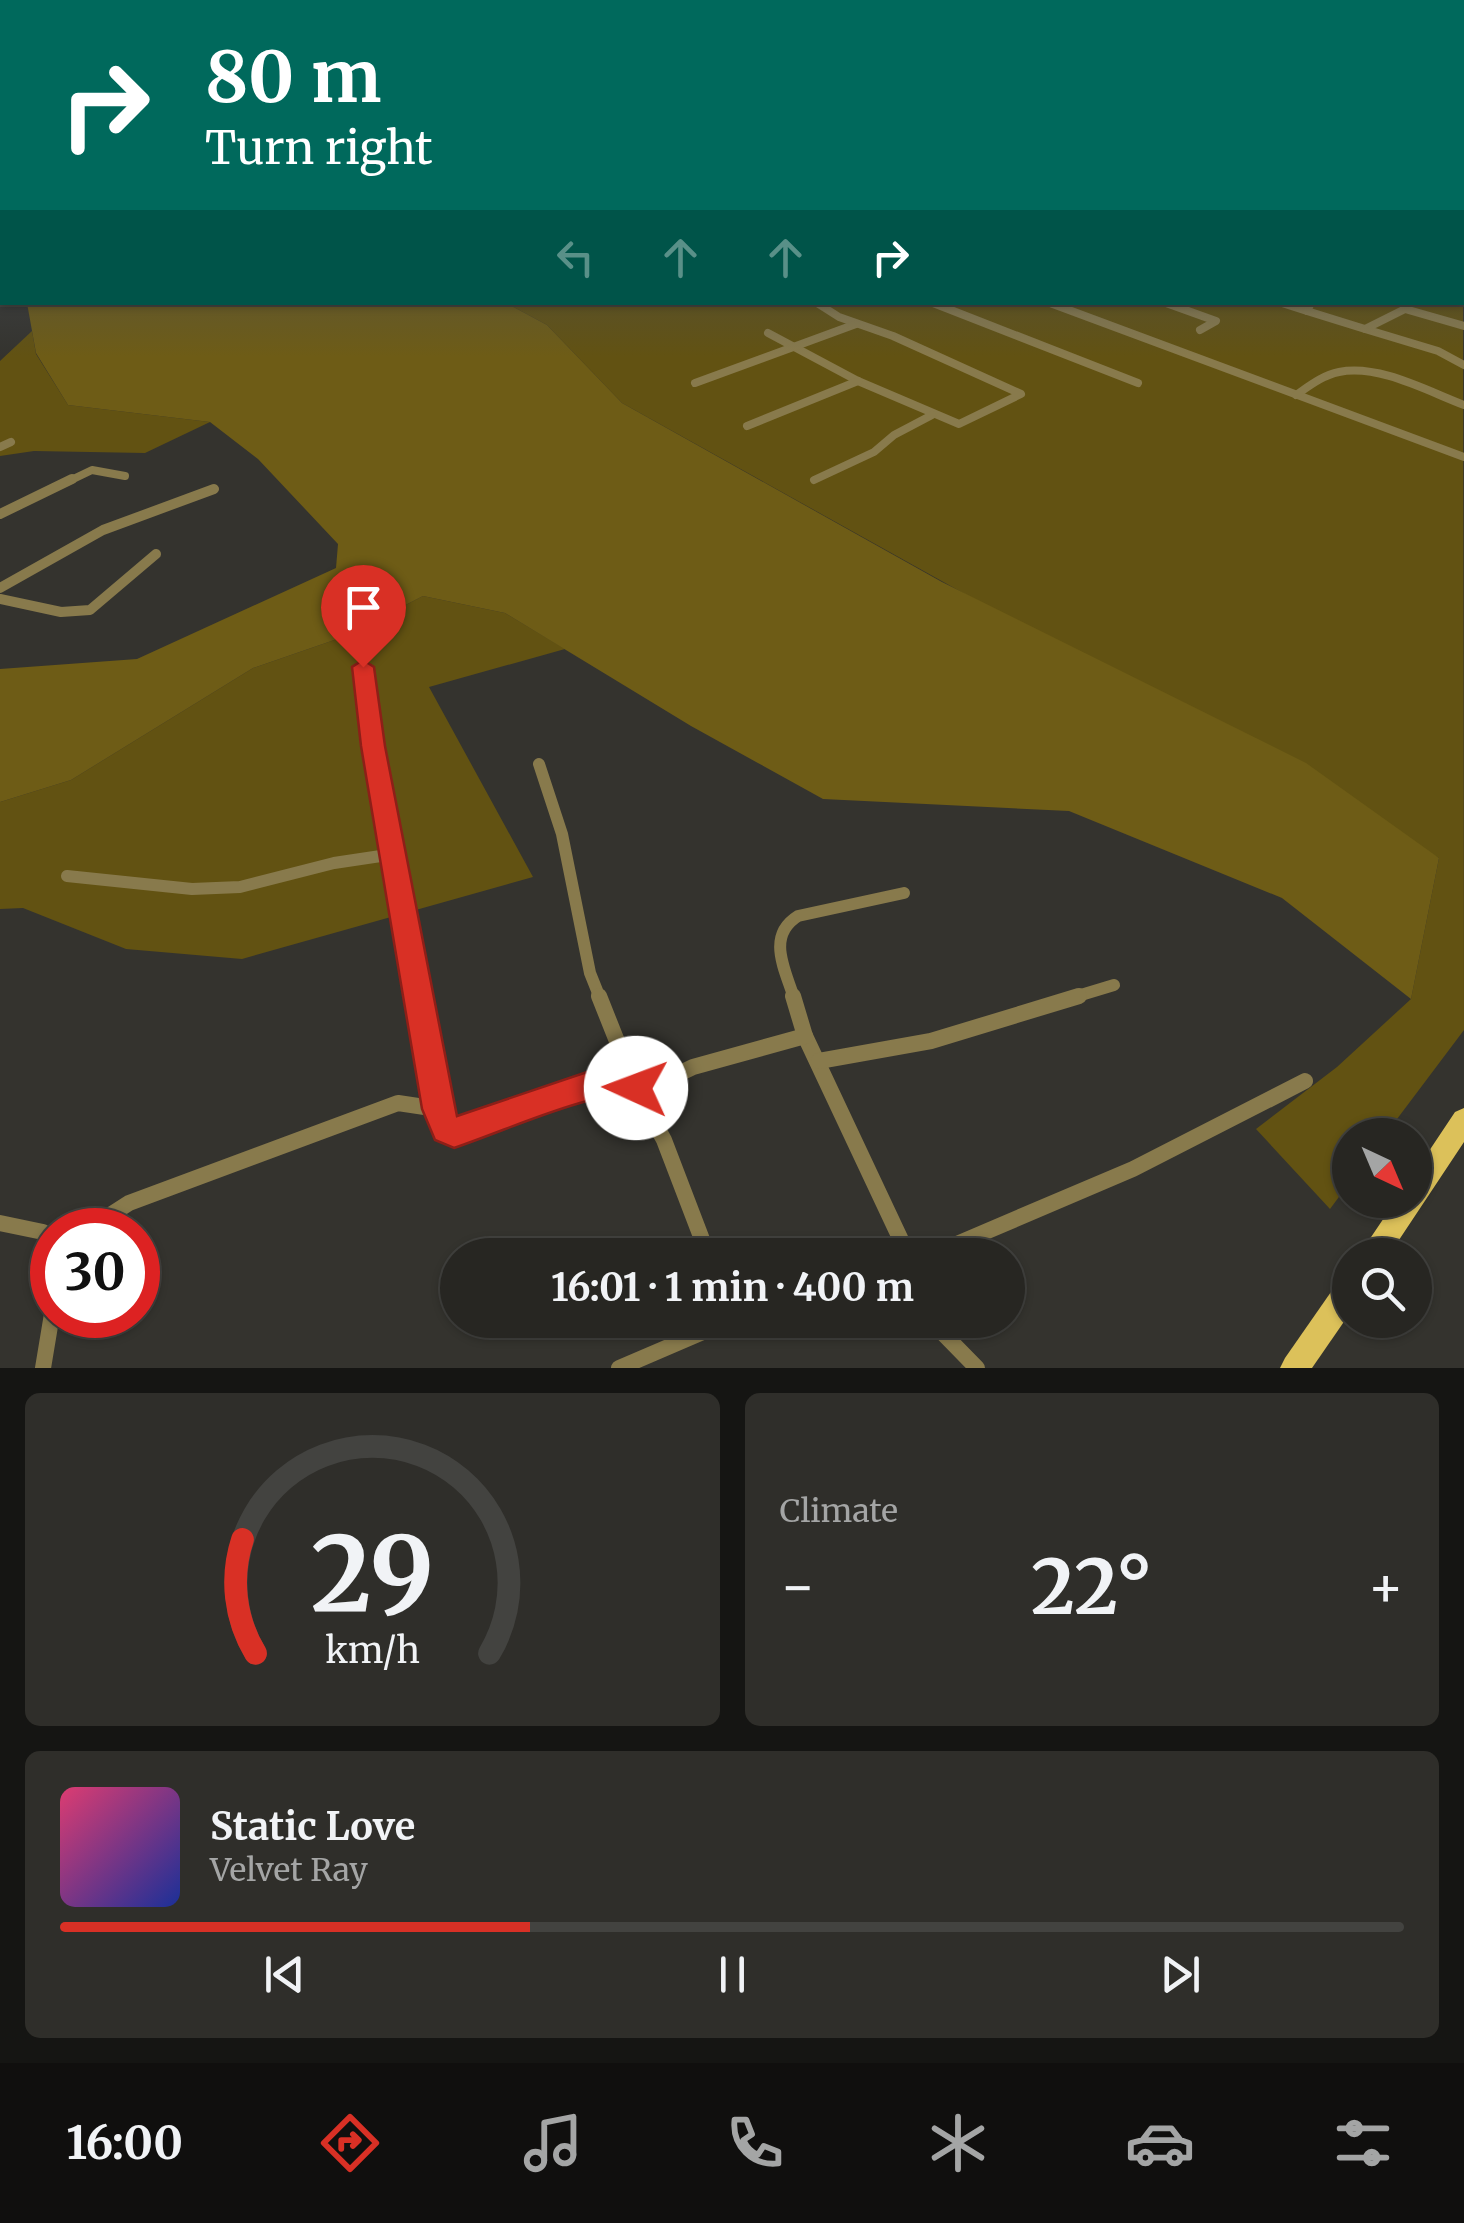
<!DOCTYPE html>
<html lang="en">
<head>
<meta charset="utf-8">
<style>
	body { margin:0; font-family:Merriweather,serif; background:#2f2e2a; color:#f1f3f6; height:100vh; display:flex; flex-direction:column; font-size:38px; white-space:nowrap }
	* { box-sizing:border-box; margin:0 }
	p { font-size:32px; color:#a4a5a5 }
	.icon { flex:none; width:55px; height:55px; fill:none; stroke:currentColor; stroke-width:2; stroke-linecap:round; stroke-linejoin:round }
	.map { position:relative; height:1368px; overflow:hidden }
	.drawer { display:flex; flex-direction:column; gap:25px; padding:25px; background:#151513; flex:1 }
	.drawer>* { flex:none }
	.top-card { position:absolute; left:0px; top:0px; width:1465px; height:305px; box-shadow:0 2px 8px #0004,0 0 0 2px #434340; background:#00695c; color:#fff; overflow:hidden }
	.needle { width:65px; rotate:136deg }
	.controls { position:absolute; left:1332px; top:1118px; display:grid; gap:20px }
	.controls a { display:grid; place-items:center; width:100px; height:100px; border-radius:50%; background:#272622; box-shadow:0 2px 8px #0004,0 0 0 2px #434340; font-size:50px }
	.speed { position:absolute; left:30px; top:1208px; display:flex; gap:20px; font-size:50px; font-weight:700; text-align:center }
	.speed>* { display:grid; place-content:center; width:130px; height:130px; border-radius:50%; background:#272622; box-shadow:0 2px 8px #0004,0 0 0 2px #434340; line-height:1 }
	.speed .limit { border:15px solid #d22; background:#fff; color:#111 }
	.pin { position:absolute; display:grid; place-items:center; width:85px; height:85px; color:#fff; margin:-102px -42px; border-radius:50% 50% 50% 0; rotate:-45deg; box-shadow:0 0 10px #0007 }
	.pin .icon { rotate:45deg }
	.me { position:absolute; width:110px; margin:-55px; rotate:272deg; stroke-linejoin:round; filter:drop-shadow(0 0 8px #0008) }
	.turn { display:flex; align-items:center; gap:35px; height:210px; padding:0 40px; font-size:45px }
	.turn .icon { width:130px; height:130px; stroke-width:2.5 }
	.turn b { display:block; font-size:70px; line-height:85px }
	.lanes { display:flex; align-items:center; height:95px; padding:0 40px; background:#0003; justify-content:center; gap:50px; direction:ltr }
	.lanes .off { opacity:.35 }
	.big { font-size:75px; font-weight:700; line-height:1.1 }
	.drawer .tile { flex:1; display:flex; flex-direction:column; justify-content:center; gap:15px; min-width:0; padding:0 35px; border-radius:15px; background:#2f2e2a }
	.drawer .dial { align-items:center; gap:0 }
	.dial svg { height:260px; overflow:visible; fill:none; stroke:#434340; stroke-width:7; stroke-linecap:round; text-anchor:middle }
	.dial text { fill:#f1f3f6; stroke:none }
	.song { display:flex; align-items:center; gap:30px }
	.cover { width:120px; height:120px; border-radius:15px; background:linear-gradient(135deg,hsl(340 70% 55%),hsl(230 70% 35%)) }
	.played { height:10px; border-radius:5px; background:linear-gradient(90deg,#d93025 35%,#434340 35%) }
	.keys { display:flex; justify-content:space-around; direction:ltr }
	.heat { display:flex; justify-content:space-between; align-items:center; font-size:55px; direction:ltr }
	.drawer .tiles { flex:1; display:grid; gap:25px; grid-template-columns:1fr 1fr }
	.tile:last-child { grid-column:span 2 }
	.trip { position:absolute; left:440px; top:1238px; width:585px; height:100px; border-radius:50px; background:#272622; box-shadow:0 2px 8px #0004,0 0 0 2px #434340; font-weight:700; line-height:100px; text-align:center }
	.tabs { display:flex; height:160px; justify-content:space-around; align-items:center; background:#100f0e; color:#a4a5a5 }
	.tabs .icon { width:70px; height:70px }
	.tabs .current { color:#d93025 }
	.tabs b { font-size:45px; color:#f1f3f6 }
	.map>svg:first-child { display:block }
	.green { fill:#625212 }
	.forest { fill:#6e5c16 }
	.lines { fill:none; stroke-linecap:round; stroke-linejoin:round }
	.street-far4 { stroke:#887a4c; stroke-width:6 }
	.street-far3 { stroke:#887a4c; stroke-width:8 }
	.street-far2 { stroke:#887a4c; stroke-width:10 }
	.street-far1 { stroke:#887a4c; stroke-width:12 }
	.street { stroke:#887a4c; stroke-width:16 }
	.primary { fill:#dcc15a; fill-rule:evenodd }
	.route { fill:#d93025; stroke:#8d1f18; stroke-width:2.5 }
</style>
</head>
<body>
<div class="map">
<svg width="1464" height="1368" viewBox="0 0 1464 1368">
	<rect width="100%" height="100%" fill="#34332e"/>
	<!-- green -->
	<g class="green">
		<path d="M1463 275 1464 1030 1385 1135H1350V1182L1330 1209 1256 1129 1337 1067 1411 999 1439 858 622 403 547 325 506 303 1462 302Z"/>
		<path d="M32 331 36 354 68 405 210 422 145 453 34 451 0 456V361Z"/>
		<path d="M423 596 505 613 565 649 429 687 533 877 242 959 126 949 23 908 0 909V802L71 780 253 668 343 637Z"/>
	</g>
	<!-- forest -->
	<path class="forest" d="M506 303 547 325 622 403 942 582 1306 763 1439 858 1411 999 1282 898 1069 811 823 799 691 726 505 613 423 596 343 637 253 668 71 780 0 802V669L137 659 336 568 338 544 258 459 210 422 68 405 36 353 27 303Z"/>
	<g class="lines">
		<!-- street-far4 -->
		<g class="street-far4">
			<path d="M816 302 821 305"/>
			<path d="M932 302 940 305"/>
			<path d="M1049 302 1057 305"/>
			<path d="M1165 302 1173 305"/>
			<path d="M1280 302 1289 305"/>
		</g>
		<!-- street-far3 -->
		<g class="street-far3">
			<path d="M933 303 1138 383"/>
			<path d="M1050 303 1464 457"/>
			<path d="M1166 303 1216 321 1200 330"/>
			<path d="M1282 303 1307 311"/>
			<path d="M1311 303 1307 311 1365 329"/>
			<path d="M1464 326 1405 309 1365 329 1438 351 1464 365"/>
			<path d="M768 333 858 381 959 424 1021 394 893 336 839 317 817 303"/>
			<path d="M695 383 856 324"/>
			<path d="M1296 395C1309 386 1323 375 1339 372 1379 364 1427 391 1464 405"/>
			<path d="M747 426 858 381"/>
			<path d="M0 447 11 442"/>
			<path d="M814 480 874 452 894 435 932 415"/>
			<path d="M67 482 92 470 125 476"/>
		</g>
		<!-- street-far2 -->
		<g class="street-far2">
			<path d="M0 514 72 479"/>
			<path d="M0 588 103 530 214 489"/>
			<path d="M0 599 61 612 90 610 156 554"/>
			<path d="M363 667 368 708"/>
		</g>
		<!-- street-far1 -->
		<g class="street-far1">
			<path d="M368 706 418 998"/>
			<path d="M539 764 562 834 590 973 600 998"/>
			<path d="M67 876 192 889 240 887 334 863 394 854"/>
			<path d="M794 998C785 969 766 936 798 916L904 893"/>
			<path d="M1071 998 1114 985"/>
		</g>
		<!-- street -->
		<g class="street">
			<path d="M418 996 438 1109"/>
			<path d="M599 996 636 1089 664 1140 708 1255"/>
			<path d="M805 1036 908 1255"/>
			<path d="M819 1061 931 1041 1079 996"/>
			<path d="M647 1105 668 1079 693 1067 805 1036 793 996"/>
			<path d="M0 1223 43 1232 52 1241"/>
			<path d="M87 1230 129 1203 398 1103 438 1109 446 1129 455 1133 587 1087 613 1082 636 1089"/>
			<path d="M931 1255 1133 1169 1305 1081"/>
			<path d="M930 1320 977 1368"/>
			<path d="M43 1368 52 1314"/>
			<path d="M619 1368 731 1320"/>
		</g>
		<!-- primary -->
		<g class="primary">
			<path d="M1464 1108V1142L1389 1255H1359L1396 1200H1415V1172L1455 1112Z"/>
			<path d="M1350 1275V1313L1312 1368H1280L1285 1358 1340 1279Z"/>
		</g>
	</g>
	<!-- sky -->
	<linearGradient id="sky" x2="0" y2="1"><stop stop-color="#1d1c19"/><stop offset="0.46" stop-color="#4a5057"/><stop offset="1" stop-color="#4a5057" stop-opacity="0"/></linearGradient>
	<rect width="1464" height="357" fill="url(#sky)"/>
	<!-- route -->
	<path class="route" d="M363 660 374 667 385 746 457 1116 587 1072 613 1068 647 1078 652 1088 647 1099C628 1106 608 1096 587 1101 542 1113 498 1133 454 1148L435 1140 422 1109 361 746 352 667Z"/>
</svg>
<div class="controls">
<a><svg class="needle" viewBox="-14 -14 28 28"><path d="M0-13l5 13h-10z" fill="#e53935"/><path d="M0 13l5-13h-10z" fill="#a4a5a5"/></svg></a>
<a><svg class="icon" aria-label="search" viewBox="0 0 24 24"><circle cx="10" cy="10" r="6"/><path d="M15 15l6 6"/></svg></a>
</div>
<div class="speed"><div class="limit">30</div></div>
<div class="pin" style="left:363px;top:667px;background:#d93025"><svg class="icon" aria-label="arrive" viewBox="0 0 24 24"><path d="M6 21V4h12l-3 4 3 4H6"/></svg></div>
<svg class="me" style="left:636px;top:1088px" viewBox="-20 -20 40 40"><circle r="19" fill="#fff"/><path d="M0-13L10 11 0 6-10 11z" fill="#d93025"/></svg>
<div class="trip">16:01 · 1 min · 400 m</div>
<div class="top-card">
<div class="turn"><svg class="icon" aria-label="right" viewBox="0 0 24 24"><path d="M7 20v-9h11M14 6l5 5-5 5"/></svg><div><b>80 m</b>Turn right</div></div>
<div class="lanes"><svg class="icon off" aria-label="left" viewBox="0 0 24 24"><path d="M17 20v-9H6M10 6l-5 5 5 5"/></svg><svg class="icon off" aria-label="ahead" viewBox="0 0 24 24"><path d="M12 20V5M6 11l6-6 6 6"/></svg><svg class="icon off" aria-label="ahead" viewBox="0 0 24 24"><path d="M12 20V5M6 11l6-6 6 6"/></svg><svg class="icon" aria-label="right" viewBox="0 0 24 24"><path d="M7 20v-9h11M14 6l5 5-5 5"/></svg></div>
</div>
</div>
<section class="drawer">
<div class="tiles">
<div class="tile dial"><svg viewBox="0 0 100 80">
<path d="M14 69A42 42 0 1 1 86 69"/>
<path d="M14 69A42 42 0 0 1 10 34" stroke="#d93025"/>
<text x="50" y="56" font-size="32" font-weight="700">29</text>
<text x="50" y="72" font-size="11">km/h</text>
</svg></div>
<div class="tile"><p>Climate</p>
<div class="heat"><a>−</a><b class="big">22°</b><a>+</a></div>
</div>
<div class="tile">
<div class="song"><i class="cover"></i><div><b>Static Love</b><p>Velvet Ray</p></div></div>
<div class="played"></div>
<div class="keys"><svg class="icon" aria-label="previous" viewBox="0 0 24 24"><path d="M18 5L8 12l10 7zM5 5v14"/></svg><svg class="icon" aria-label="pause" viewBox="0 0 24 24"><path d="M8 5v14M16 5v14"/></svg><svg class="icon" aria-label="next" viewBox="0 0 24 24"><path d="M6 5l10 7-10 7zM19 5v14"/></svg></div>
</div>
</div>
</section>
<nav class="tabs">
<b>16:00</b>
<svg class="icon current" aria-label="directions" viewBox="0 0 24 24"><path d="M12 3l9 9-9 9-9-9zM9 14v-3h6M13 9l2 2-2 2"/></svg>
<svg class="icon" aria-label="music" viewBox="0 0 24 24"><path d="M9 18V5l10-2v13"/><circle cx="6" cy="18" r="3"/><circle cx="16" cy="16" r="3"/></svg>
<svg class="icon" aria-label="phone" viewBox="0 0 24 24"><path d="M5 4h4l2 5-3 2q2 4 5 5l2-3 5 2v4C11 20 4 13 5 4z"/></svg>
<svg class="icon" aria-label="climate" viewBox="0 0 24 24"><path d="M12 3v18M4 7l16 10M4 17L20 7"/></svg>
<svg class="icon" aria-label="car" viewBox="0 0 24 24"><path d="M5 17H2v-5l4-1 3-4h7l3 4 3 1v5h-3M9 17h6M6 11h13"/><circle cx="7" cy="17" r="2"/><circle cx="17" cy="17" r="2"/></svg>
<svg class="icon" aria-label="filters" viewBox="0 0 24 24"><path d="M4 7h16M4 17h16"/><circle cx="9" cy="7" r="2"/><circle cx="15" cy="17" r="2"/></svg>
</nav>
</body>
</html>
